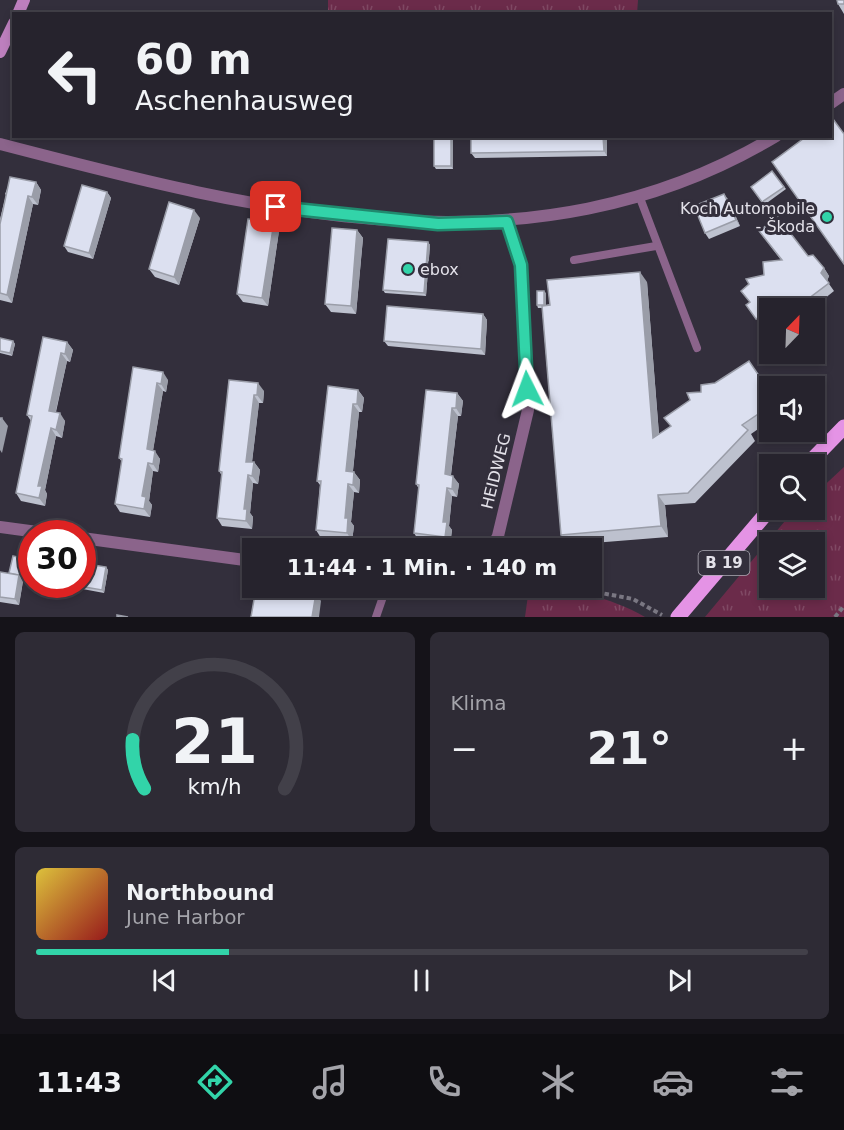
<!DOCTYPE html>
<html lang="de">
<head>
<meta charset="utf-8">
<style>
	body { margin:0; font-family:"DejaVu Sans",sans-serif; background:#2e2b35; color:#f1f3f6; height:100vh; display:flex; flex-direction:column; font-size:22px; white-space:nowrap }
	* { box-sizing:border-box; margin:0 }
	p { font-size:20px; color:#a4a4aa }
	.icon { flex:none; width:33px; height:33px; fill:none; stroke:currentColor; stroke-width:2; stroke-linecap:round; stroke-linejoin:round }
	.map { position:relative; height:617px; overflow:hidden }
	.drawer { display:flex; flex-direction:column; gap:15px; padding:15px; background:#151319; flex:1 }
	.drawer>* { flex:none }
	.top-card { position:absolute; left:12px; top:12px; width:820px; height:126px; border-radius:0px; box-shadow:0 3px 9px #0003,0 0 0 2px #424049; background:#26232d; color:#f1f3f6; overflow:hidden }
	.needle { width:39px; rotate:23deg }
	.controls { position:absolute; left:759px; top:298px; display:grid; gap:12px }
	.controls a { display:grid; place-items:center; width:66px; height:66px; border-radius:0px; background:#26232d; box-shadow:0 3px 9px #0003,0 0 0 2px #424049; font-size:30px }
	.speed { position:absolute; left:18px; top:520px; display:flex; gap:12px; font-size:30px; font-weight:700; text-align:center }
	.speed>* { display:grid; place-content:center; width:78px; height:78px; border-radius:50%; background:#26232d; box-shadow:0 3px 9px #0003,0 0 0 2px #424049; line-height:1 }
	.speed .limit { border:9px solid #d22; background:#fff; color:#111 }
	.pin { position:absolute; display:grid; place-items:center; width:51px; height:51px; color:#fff; margin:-26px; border-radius:12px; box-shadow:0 3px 9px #0006 }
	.me { position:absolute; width:66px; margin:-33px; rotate:357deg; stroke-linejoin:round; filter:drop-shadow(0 0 4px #0008) }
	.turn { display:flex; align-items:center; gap:21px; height:126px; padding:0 24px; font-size:27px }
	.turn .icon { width:78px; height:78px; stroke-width:2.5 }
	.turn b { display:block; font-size:42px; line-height:51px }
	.big { font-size:45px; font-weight:700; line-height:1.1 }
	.drawer .card { flex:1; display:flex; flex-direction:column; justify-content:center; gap:9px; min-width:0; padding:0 21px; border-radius:9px; background:#2e2b35 }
	.drawer .dial { align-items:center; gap:0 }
	.dial svg { height:156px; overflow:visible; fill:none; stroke:#424049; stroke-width:7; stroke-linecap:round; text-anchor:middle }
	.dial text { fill:#f1f3f6; stroke:none }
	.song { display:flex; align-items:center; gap:18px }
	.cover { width:72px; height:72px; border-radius:9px; background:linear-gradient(135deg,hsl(50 70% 55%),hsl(0 70% 35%)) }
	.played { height:6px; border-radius:3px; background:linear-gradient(90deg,#32d4a9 25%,#424049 25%) }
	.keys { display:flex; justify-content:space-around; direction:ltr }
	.heat { display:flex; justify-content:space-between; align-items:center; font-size:33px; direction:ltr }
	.drawer .tiles { flex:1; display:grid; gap:15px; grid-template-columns:1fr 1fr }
	.card:last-child { grid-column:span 2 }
	.trip { position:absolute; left:242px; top:538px; width:360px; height:60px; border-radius:0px; background:#26232d; box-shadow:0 3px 9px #0003,0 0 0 2px #424049; font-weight:700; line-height:60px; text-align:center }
	.menu { display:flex; height:96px; justify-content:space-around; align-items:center; background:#0f0e12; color:#a4a4aa }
	.menu .icon { width:42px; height:42px }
	.menu .active { color:#32d4a9 }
	.menu b { font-size:27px; color:#f1f3f6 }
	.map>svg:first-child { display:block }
	.grass { fill:url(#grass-tufts); fill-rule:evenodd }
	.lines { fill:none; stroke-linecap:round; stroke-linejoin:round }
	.path { stroke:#7a7782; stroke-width:4; stroke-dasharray:4.5 3; stroke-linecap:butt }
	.lane { stroke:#8b648b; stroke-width:8 }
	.street { stroke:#8b648b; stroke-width:12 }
	.secondary { stroke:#bd7fbe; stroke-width:12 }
	.primary { stroke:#e493e5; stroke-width:15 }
	.wall { fill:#bdc1ce }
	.shaded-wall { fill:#9a9da8 }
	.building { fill:#dce0f0; stroke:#9a9da8; stroke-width:1.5 }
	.route-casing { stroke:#208a6e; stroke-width:15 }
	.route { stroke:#32d4a9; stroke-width:10 }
	.poi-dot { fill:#32d4a9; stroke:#332f3c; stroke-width:2 }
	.labels { text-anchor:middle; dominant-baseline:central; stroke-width:6; stroke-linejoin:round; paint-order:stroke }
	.shield { fill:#332f3c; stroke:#aeacb5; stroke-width:1.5 }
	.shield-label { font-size:15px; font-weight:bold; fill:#e3e1e9 }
	.poi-label { font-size:16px; fill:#e3e1e9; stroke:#332f3c; text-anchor:end }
	.street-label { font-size:16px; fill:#e3e1e9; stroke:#332f3c }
</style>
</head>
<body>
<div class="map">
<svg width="844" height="617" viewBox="0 0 844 617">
	<defs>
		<pattern id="grass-tufts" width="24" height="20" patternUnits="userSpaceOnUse" patternTransform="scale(1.5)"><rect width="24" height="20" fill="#6b2b4a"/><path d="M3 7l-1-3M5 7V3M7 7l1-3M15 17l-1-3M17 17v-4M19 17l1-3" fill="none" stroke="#804964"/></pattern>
	</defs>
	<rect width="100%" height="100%" fill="#332f3c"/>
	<!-- grass -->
	<g class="grass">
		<path d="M328 0H638L637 14 328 13Z"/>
		<path d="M844 467V617H705L790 515 796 510H814L815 494ZM770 543H814V588H770Z"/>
		<path d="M529 588C571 590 609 596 645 617H525Z"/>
	</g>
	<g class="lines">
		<!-- path -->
		<g class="path">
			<path d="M575 588 633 599 662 615"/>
			<path d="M835 617 844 606"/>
		</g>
		<!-- lane -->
		<g class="lane">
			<path d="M640 198 697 348"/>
			<path d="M574 260 656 246"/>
			<path d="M376 617 386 588"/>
		</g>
		<!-- street -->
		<g class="street">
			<path d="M831 103 844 94"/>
			<path d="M0 144C257 211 531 283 776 136"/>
			<path d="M0 527 52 534"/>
			<path d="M82 538 252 561"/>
			<path d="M491 549 498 536 528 410 521 265 507 222"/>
		</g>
		<!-- secondary -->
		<g class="secondary">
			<path d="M18 14 24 0"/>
			<path d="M0 52 14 23"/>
		</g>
		<!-- primary -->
		<g class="primary">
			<path d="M807 465 844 427"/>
			<path d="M678 617 770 509"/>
		</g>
	</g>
	<!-- wall -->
	<g class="wall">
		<path d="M844 0V14L838 4Z"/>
		<path d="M434 136H453V169H436L434 166Z"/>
		<path d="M607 136V156L475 158 471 153Z"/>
		<path d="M772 171 786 189 764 205 751 187Z"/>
		<path d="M36 182 41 190 38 205 33 204 12 303 0 300V219L6 195 5 194 7 189Z"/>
		<path d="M107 192 111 198 93 259 68 252 64 246Z"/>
		<path d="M728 199 740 226 709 239 705 233Z"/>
		<path d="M200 218 179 285 155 277 149 269Z"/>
		<path d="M357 230 363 238 356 314 331 312 325 304Z"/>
		<path d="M279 231 268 306 243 302 237 294Z"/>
		<path d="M759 231 808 256 824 268 829 276 827 281 834 291 814 307 813 309H770V329L766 324 762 327 752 313 750 302 764 275 781 260Z"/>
		<path d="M428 242 430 245 426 296 385 293 383 290Z"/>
		<path d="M647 282 659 434 770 391V421L751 434 755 441 695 503 665 505 668 537 568 545 561 535 542 308H538L537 305 546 293V305Z"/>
		<path d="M483 314 487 320 485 355 388 346 384 341Z"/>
		<path d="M0 338 13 341 15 344 12 356 0 353Z"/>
		<path d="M67 342 73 350 70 362 67 361 56 412 65 421 62 438 56 436 45 490 47 494 45 506 21 501 16 493 31 421 27 415Z"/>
		<path d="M133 367 168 380 166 392 163 391 153 450 160 459 158 472 153 471 149 501 152 505 150 517 120 512 115 504 122 462 119 458Z"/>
		<path d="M229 380 264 391 263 403H259L252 462H254L260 470 258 484 253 483 250 513 253 517 252 529 222 526 217 518 222 476 219 471Z"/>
		<path d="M358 390 364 398 362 412H359L353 471 360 480 359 493 354 492 351 522 354 526 352 541 321 538 316 530 320 485 317 481Z"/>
		<path d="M457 393 463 401 461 416H458L451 475 459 484 457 497 452 496 449 526 452 530 450 545 419 541 414 533 419 489 416 484Z"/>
		<path d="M32 560V580L21 578 23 581 19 605 0 602V572L10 574Z"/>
		<path d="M106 567 108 570 104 593 61 585H82Z"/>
	</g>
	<!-- shaded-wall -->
	<g class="shaded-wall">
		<path d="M451 136H453V169L451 166Z"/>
		<path d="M603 136H607V156L604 151Z"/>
		<path d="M36 182 41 190 38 205 32 197Z"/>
		<path d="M107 192 111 198 93 259 89 253Z"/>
		<path d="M724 194 728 199 740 226 736 220Z"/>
		<path d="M28 196 33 204 12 303 7 295Z"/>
		<path d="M194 210 200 218 179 285 174 277Z"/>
		<path d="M274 222 279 231 268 306 262 298Z"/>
		<path d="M357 230 363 238 356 314 351 306Z"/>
		<path d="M428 242 430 245 426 296 424 293Z"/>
		<path d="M824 268 829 276 827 281 821 273Z"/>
		<path d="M640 272 647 282 660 448 653 438Z"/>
		<path d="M544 291 546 293V308L544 305Z"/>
		<path d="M808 299 814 307 813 309H805Z"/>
		<path d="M483 314 487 320 485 355 481 349Z"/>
		<path d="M13 341 15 344 12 356 10 353Z"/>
		<path d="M67 342 73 350 70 362 65 354Z"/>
		<path d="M61 353 67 361 54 419 49 411Z"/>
		<path d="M163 372 168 380 166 392 161 384Z"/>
		<path d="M157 383 163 391 152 457 147 449Z"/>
		<path d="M258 383 264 391 263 403 257 395Z"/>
		<path d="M358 390 364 398 362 412 357 404Z"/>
		<path d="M457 393 463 401 461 416 456 408Z"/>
		<path d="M254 395 259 403 251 470 246 462Z"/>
		<path d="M353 404 359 412 352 479 346 471Z"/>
		<path d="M452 408 458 416 450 482 445 474Z"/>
		<path d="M60 413 65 421 62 438 56 430Z"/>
		<path d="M2 418 8 426 2 453 0 450V429Z"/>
		<path d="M51 428 56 436 45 490 47 494 45 506 39 498 38 486Z"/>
		<path d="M155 451 160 459 158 472 153 464Z"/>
		<path d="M254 462 260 470 258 484 252 476Z"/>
		<path d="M148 463 153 471 149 501 152 505 150 517 144 509 142 496Z"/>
		<path d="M354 472 360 480 359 493 353 485Z"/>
		<path d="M248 475 253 483 250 513 253 517 252 529 246 521 244 509Z"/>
		<path d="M453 476 459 484 457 497 452 489Z"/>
		<path d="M348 484 354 492 351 522 354 526 352 541 347 533 345 518Z"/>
		<path d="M447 488 452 496 449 526 452 530 450 545 445 537 443 522Z"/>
		<path d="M658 495 665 505 668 537 661 526Z"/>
		<path d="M106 567 108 570 104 593 102 590Z"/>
		<path d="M19 575 23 581 19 605 15 599Z"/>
		<path d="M316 593 321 601 319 617H312Z"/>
	</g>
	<!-- building -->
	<g class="building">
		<path d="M837 0H844V4H838Z"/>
		<path d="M833 119 844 134V264L772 162 807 136H831V120Z"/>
		<rect x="434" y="136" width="17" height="30"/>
		<path d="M471 136H603L604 151 471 153Z"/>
		<path d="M772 171 784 187 762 202 751 187Z"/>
		<path d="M10 177 36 182 32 197 28 196 7 295 0 293V224Z"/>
		<path d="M82 185 107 192 89 253 64 246Z"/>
		<path d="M724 194 736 220 705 233 694 206Z"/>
		<path d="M169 202 194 210 174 277 149 269Z"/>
		<path d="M778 217 808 256 813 255 824 268 821 273 829 283 808 299 805 309H770L769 327 760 316 756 319 746 305 750 302 741 291 749 284 746 279 764 275 763 262 782 260 759 231Z"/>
		<path d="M248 219 274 222 262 298 237 294Z"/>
		<path d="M332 228 357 230 351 306 325 304Z"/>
		<path d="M388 239 428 242 424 293 383 290Z"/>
		<path d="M640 272 653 438 671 426 664 418 690 400 687 393 701 392V385L715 383 749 361 770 392V406L742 425 748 430 688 493 658 495 661 526 561 535 542 306 550 305 547 280Z"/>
		<rect x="537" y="291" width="7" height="14"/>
		<path d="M387 306 483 314 481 349 384 341Z"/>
		<path d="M43 337 67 342 65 354 61 353 49 411 60 413 56 430 51 428 38 486H42L39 498 16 493 32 416 27 415Z"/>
		<path d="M0 338 13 341 10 353 0 351Z"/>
		<path d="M133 367 163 372 161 384 157 383 147 449 155 451 153 464 148 463 142 496 146 497 144 509 115 504 122 459 119 458Z"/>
		<path d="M229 380 258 383 257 395H254L246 462H254L252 476 248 475 244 509H247L246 521 217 518 222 472 219 471Z"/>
		<path d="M328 386 358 390 357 404H353L346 471 354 472 353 485 348 484 345 518H348L347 533 316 530 321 481H317Z"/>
		<path d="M426 390 457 393 456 408H452L445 474 453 476 452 489 447 488 443 522H447L445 537 414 533 419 485 416 484Z"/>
		<path d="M0 418H2L0 429Z"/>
		<path d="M13 556 32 560V578L9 573Z"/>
		<path d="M82 563 106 567 102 590 73 585H82Z"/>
		<path d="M0 572 19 575 15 599 0 597Z"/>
		<path d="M256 588H284L316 593 312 617H251Z"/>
		<path d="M117 615 128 617H117Z"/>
	</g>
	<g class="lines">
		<!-- route casing -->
		<g class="route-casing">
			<path id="route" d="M276 207 438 224 507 222 521 265 527 389"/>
		</g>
		<!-- route -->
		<use href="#route" class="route"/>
	</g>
	<!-- markers -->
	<g class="poi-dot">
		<circle cx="827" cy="217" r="6"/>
		<circle cx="408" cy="269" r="6"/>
	</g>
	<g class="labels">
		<!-- shield labels -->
		<rect class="shield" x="698.5" y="551" width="51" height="24" rx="4.5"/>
		<g class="shield-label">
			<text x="724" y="563">B 19</text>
		</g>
		<!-- poi labels -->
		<g class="poi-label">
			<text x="815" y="208">Koch Automobile<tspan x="815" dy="18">- Škoda</tspan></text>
			<text x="420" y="269" text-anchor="start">ebox</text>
		</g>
		<!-- street labels -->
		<g class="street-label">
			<text transform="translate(496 471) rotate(-76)">HEIDWEG</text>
		</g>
	</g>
</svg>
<div class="controls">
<a><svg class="needle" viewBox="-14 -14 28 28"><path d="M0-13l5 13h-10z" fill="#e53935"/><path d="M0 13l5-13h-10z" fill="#a4a4aa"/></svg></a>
<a><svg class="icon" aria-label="sound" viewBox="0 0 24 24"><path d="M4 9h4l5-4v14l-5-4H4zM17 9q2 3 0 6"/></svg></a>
<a><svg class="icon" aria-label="search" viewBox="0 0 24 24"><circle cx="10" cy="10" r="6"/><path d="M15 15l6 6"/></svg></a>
<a><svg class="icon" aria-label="layers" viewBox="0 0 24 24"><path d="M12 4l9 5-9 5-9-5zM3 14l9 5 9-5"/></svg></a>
</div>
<div class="speed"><div class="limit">30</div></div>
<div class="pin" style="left:276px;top:207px;background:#d93025"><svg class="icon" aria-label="arrive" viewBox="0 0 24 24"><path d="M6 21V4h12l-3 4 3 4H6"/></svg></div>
<svg class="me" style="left:527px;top:389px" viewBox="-20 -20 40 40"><path d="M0-17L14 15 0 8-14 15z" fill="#32d4a9" stroke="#fff" stroke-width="4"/></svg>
<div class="trip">11:44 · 1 Min. · 140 m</div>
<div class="top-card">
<div class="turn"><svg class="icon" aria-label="left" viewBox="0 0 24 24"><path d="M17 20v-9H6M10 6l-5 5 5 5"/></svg><div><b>60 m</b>Aschenhausweg</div></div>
</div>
</div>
<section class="drawer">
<div class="tiles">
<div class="card dial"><svg viewBox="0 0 100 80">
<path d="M14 69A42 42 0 1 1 86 69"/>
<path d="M14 69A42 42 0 0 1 8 44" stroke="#32d4a9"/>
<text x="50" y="56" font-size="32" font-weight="700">21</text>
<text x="50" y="72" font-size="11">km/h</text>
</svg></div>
<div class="card"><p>Klima</p>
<div class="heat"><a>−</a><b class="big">21°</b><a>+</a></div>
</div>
<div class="card">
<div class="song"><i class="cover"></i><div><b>Northbound</b><p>June Harbor</p></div></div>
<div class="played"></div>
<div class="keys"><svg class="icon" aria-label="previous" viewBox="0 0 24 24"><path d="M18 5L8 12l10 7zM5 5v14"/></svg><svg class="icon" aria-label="pause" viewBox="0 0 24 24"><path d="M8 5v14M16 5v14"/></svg><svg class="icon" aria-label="next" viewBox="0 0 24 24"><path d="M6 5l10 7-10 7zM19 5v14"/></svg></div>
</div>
</div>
</section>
<nav class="menu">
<b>11:43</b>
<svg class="icon active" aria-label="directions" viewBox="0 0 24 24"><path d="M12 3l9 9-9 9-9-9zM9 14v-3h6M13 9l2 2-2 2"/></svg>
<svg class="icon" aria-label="music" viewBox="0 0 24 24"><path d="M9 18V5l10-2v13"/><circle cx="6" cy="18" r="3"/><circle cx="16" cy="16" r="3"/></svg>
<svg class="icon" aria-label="phone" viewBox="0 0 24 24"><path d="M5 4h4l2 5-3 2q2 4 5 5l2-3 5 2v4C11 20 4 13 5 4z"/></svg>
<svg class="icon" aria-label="climate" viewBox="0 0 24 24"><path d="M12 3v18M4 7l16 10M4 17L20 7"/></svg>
<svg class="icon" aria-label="car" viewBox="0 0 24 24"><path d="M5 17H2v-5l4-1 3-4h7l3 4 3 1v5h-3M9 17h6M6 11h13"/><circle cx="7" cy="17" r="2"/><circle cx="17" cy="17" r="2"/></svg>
<svg class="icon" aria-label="filters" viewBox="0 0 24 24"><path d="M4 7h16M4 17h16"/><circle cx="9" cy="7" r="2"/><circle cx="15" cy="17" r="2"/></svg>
</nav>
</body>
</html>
